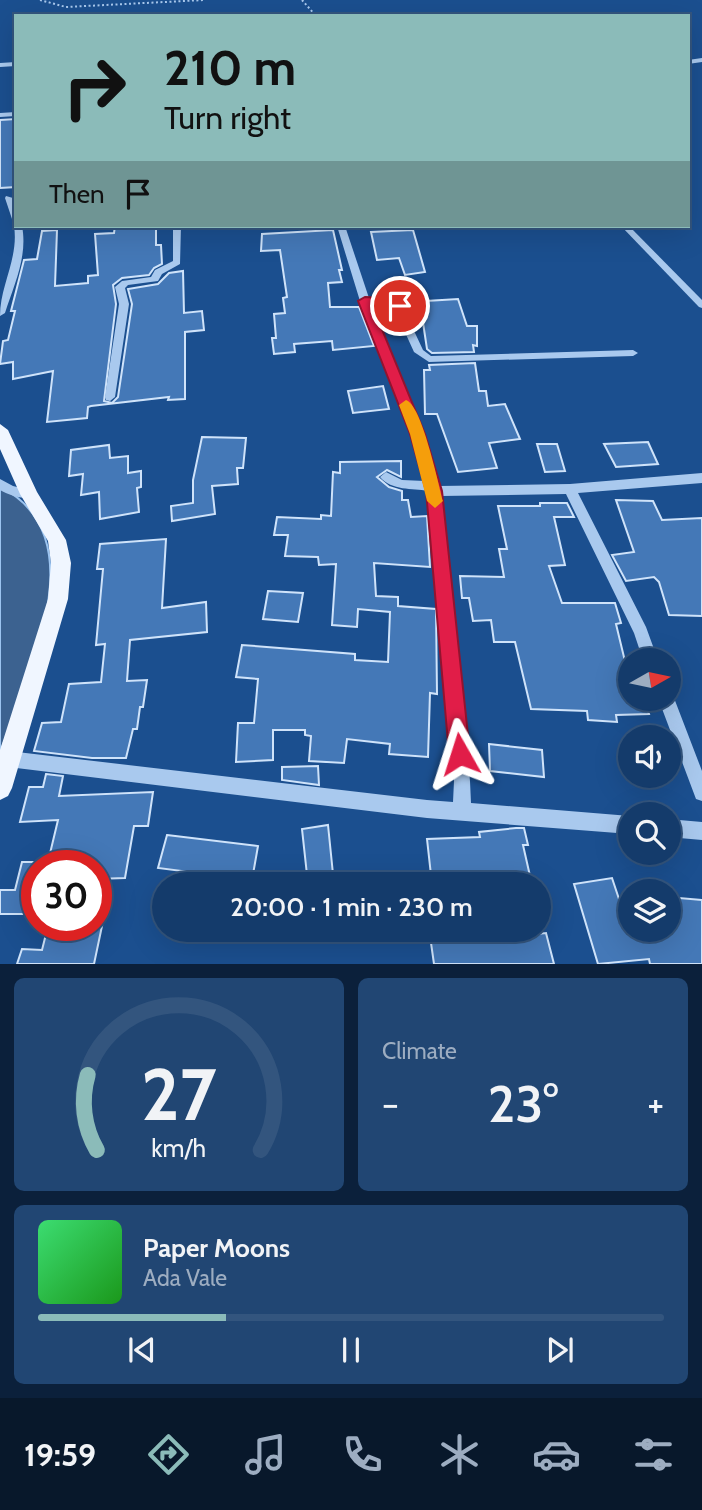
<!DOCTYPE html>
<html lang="en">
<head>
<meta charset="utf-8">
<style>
	body { margin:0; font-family:Cabin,sans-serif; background:#214673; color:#f1f3f6; height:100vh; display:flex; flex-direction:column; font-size:26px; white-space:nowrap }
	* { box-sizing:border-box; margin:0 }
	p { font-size:23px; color:#9dadc1 }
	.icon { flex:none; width:38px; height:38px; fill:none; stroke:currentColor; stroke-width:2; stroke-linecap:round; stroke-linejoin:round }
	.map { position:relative; height:964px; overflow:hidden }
	.details { display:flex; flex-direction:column; gap:14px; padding:14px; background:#0b203b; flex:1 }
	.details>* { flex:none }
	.guide { position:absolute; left:14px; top:14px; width:676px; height:214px; border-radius:0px; box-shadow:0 7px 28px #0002,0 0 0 2px #33557e; background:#8bbbb9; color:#111; overflow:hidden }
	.needle { width:46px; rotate:81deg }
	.controls { position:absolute; left:618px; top:648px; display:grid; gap:14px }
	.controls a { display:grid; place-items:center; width:63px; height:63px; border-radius:50%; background:#143b6b; box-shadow:0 7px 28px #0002,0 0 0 2px #33557e; font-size:35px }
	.speed { position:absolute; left:21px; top:850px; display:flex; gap:14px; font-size:35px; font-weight:700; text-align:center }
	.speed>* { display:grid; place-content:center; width:91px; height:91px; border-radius:50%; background:#143b6b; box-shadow:0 7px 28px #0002,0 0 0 2px #33557e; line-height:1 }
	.speed .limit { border:10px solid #d22; background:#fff; color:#111 }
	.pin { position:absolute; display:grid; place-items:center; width:60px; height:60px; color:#fff; margin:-30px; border:4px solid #fff; border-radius:50%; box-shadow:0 2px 7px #0007 }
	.me { position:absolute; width:77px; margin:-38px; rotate:354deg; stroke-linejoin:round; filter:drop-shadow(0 0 5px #0008) }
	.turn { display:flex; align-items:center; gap:24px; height:147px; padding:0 35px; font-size:32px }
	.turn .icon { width:91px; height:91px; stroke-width:2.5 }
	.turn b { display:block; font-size:49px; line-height:60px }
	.then { display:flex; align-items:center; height:66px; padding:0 35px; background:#0003; gap:14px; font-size:26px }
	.big { font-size:52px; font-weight:600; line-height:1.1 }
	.details .widget { flex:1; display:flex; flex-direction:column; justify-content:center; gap:10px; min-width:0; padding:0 24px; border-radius:10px; background:#214673 }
	.details .dial { align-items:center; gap:0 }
	.dial svg { height:182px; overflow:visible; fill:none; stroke:#33557e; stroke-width:7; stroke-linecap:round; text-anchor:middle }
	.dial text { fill:#f1f3f6; stroke:none }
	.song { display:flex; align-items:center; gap:21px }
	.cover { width:84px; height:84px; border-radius:10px; background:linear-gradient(135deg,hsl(140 70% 55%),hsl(120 70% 35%)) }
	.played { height:7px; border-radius:4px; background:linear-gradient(90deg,#8bbbb9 30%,#33557e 30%) }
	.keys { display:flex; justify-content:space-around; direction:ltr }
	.heat { display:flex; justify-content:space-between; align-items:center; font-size:38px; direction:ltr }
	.details .tiles { flex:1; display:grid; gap:14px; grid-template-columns:1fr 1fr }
	.widget:last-child { grid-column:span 2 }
	.trip { position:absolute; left:152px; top:872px; width:399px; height:70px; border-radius:35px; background:#143b6b; box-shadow:0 7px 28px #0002,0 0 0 2px #33557e; font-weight:600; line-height:70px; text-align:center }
	.menu { display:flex; height:112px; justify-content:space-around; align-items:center; background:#08182b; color:#9dadc1 }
	.menu .icon { width:49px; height:49px }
	.menu .current { color:#8bbbb9 }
	.menu b { font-size:32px; color:#f1f3f6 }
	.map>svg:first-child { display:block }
	.water { fill:#3c6290; stroke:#9cc4f0; stroke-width:2 }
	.building { fill:#4478b7; stroke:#cfe3fa; stroke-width:2 }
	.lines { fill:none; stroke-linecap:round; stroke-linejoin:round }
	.path { stroke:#a9c9ee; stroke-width:2; stroke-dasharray:2 2.5; stroke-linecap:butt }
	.minor { fill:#a9c9ee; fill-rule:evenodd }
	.major { fill:#f0f6ff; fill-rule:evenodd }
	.route { fill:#e11d48; stroke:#92132f; stroke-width:2 }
	.slow { fill:#f59e0b }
</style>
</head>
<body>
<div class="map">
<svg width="702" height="964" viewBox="0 0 702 964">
	<rect width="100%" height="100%" fill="#1b4f8f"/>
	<!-- water -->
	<path class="water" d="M0 487C99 536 26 678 0 753Z"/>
	<!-- building -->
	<g class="building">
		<path d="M16 119V187L0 188V120Z"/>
		<path d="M115 226H156V245H161L162 264 154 268 149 275 122 278 113 285 116 304 104 401 112 403 118 397 132 304 128 289 158 284 169 273 183 271 184 313 202 311 204 330 185 332V399L168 400 169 397 91 406 88 407 87 418 47 422 53 371 13 379V362L0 364 3 341 8 340 15 311H11L24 260 37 259 42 231 57 230 55 286 88 283V276L98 275 95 234 114 233Z"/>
		<path d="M333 230 342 270H339L342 282 328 283 330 307H359L374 346 333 350 332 341 294 344 295 352 274 354 272 338H276L274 314 285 313 283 298 287 297 280 250 261 251 262 234Z"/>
		<path d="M413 230 425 272 405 275 399 258 377 260 371 232Z"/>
		<path d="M458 299 467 326H477V346L473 345 474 352 432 353 427 349 422 316 415 317 410 302Z"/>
		<path d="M475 363 479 391H486L488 406 505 404 520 439 489 443 497 468 458 472 437 414H425L424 370H430L429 365Z"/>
		<path d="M383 386 389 409 353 413 348 391Z"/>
		<path d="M202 437 246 438 243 468H237L238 484 212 486 215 514 172 521 171 506 193 503V480Z"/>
		<path d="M648 442 658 464 616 467 604 444Z"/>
		<path d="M537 444H557L565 471 545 472Z"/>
		<path d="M109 445 110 458 128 456V473L141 471V487L137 488 139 512 100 519 99 492 81 495 83 474 69 476 71 450Z"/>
		<path d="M401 461V477L387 470 377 477 389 487 402 491V500H408L411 517 427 516 430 567 374 563 376 596 398 597V606L436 609 437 694 430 693 428 757 389 754 390 744 347 739 344 763 309 761 311 736 305 735V730H273V760L236 762 238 723H254L258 679 236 677 242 645 355 654V660L388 662 390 612 358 609 357 627 332 625 336 564 319 565 318 557 285 556 288 535H274L277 517 321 519V515L331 516 333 472 340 473V462Z"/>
		<path d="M616 500 653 501 662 520 702 518V616L669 615 659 582 654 577 626 581 612 555 634 552Z"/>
		<path d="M540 503H567L574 517H554L565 565 549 566 562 603H615L621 623 616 624 630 682V698H644L649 714 616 715 617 722 588 720 587 711 531 709 515 642H494L491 620 473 621 469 598H462L460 576 504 577 499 549H507L498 506H540Z"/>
		<path d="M166 539 162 608 206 602 207 632 130 640 127 681 147 680 143 707H140L137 729H133L126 758H92L34 751 42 723 61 722 69 684 101 682 105 644 96 645 103 569H97L100 544Z"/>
		<path d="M268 591 303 593 298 622 263 619Z"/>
		<path d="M489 744 542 750 544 777 490 771Z"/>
		<path d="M318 766 319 785 282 780V767Z"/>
		<path d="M46 774 63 776 59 796 153 792 148 826H134L125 878 96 879V866H47L58 820 20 822 29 787H43Z"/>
		<path d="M328 825 334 884H308L302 829Z"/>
		<path d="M516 828H524L528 845H523L530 876 469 884H432L427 839 480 837 479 832Z"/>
		<path d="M167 835 258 846 252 880 158 868Z"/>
		<path d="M22 862H37V914H0V890H15Z"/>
		<path d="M612 878 629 929H668V897L702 900V964H650L649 959 598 964 574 884Z"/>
		<path d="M48 926H102L94 964H17L22 949 42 950Z"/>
		<path d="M429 929H478L480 940 546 933 554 964H434Z"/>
	</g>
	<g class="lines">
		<!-- path -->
		<g class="path">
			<path d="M40 0 66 7 204 0"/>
			<path d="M302 0 316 16"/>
		</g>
		<!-- minor -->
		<g class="minor">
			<path d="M702 58V62L688 64V60Z"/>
			<path d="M16 62V66L0 67V63Z"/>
			<path d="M16 112V116L0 117V113Z"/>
			<path d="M6 196 13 198 16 206V221L12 219 5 198Z"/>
			<path d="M16 224V226H22C28 256 14 285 5 313L0 316C0 285 19 258 14 226Z"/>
			<path d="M173 226H181L180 264 162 274 158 281 128 285 125 288 129 304 115 397 110 401 106 400 105 397 119 304 115 287 122 281 151 277 155 270 173 261Z"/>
			<path d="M337 226H345L369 298 400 301 423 350 431 356 633 350 638 353 633 356 429 362 414 352 393 306 371 304 423 434 439 486 570 484 702 473V483L578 493 646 627 658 660H643L634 633 566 494 441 496 470 781 471 803 630 816V834L427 818 0 766V750L427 800 453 802 454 781 428 491C412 488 392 491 380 477L386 472 402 480 425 481 411 434 360 301Z"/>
			<path d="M621 226H629L702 300V308L699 307Z"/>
			<path d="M0 479 13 486 33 491 35 494 33 497C23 500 9 495 0 490Z"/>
			<path d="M668 692 671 693 674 698 702 771V801L696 799 658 698H668Z"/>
			<path d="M668 819 702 822V840L668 837Z"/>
		</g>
		<!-- major -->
		<path class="major" d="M0 424 8 430 37 492 66 540 71 563 68 599 12 788 8 796 0 800V750L48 599 51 563 48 541 20 494 0 449Z"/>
	</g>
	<!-- route -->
	<path class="route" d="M365 297 391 298 407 306 400 310 389 305H372L425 434 442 491 470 754 467 762 460 765 452 762 449 754 426 491 410 434 358 301Z"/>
	<!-- slow -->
	<path class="slow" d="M406 400C422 405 438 483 443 501L435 508 427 501 410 434 399 405Z"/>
</svg>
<div class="controls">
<a><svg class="needle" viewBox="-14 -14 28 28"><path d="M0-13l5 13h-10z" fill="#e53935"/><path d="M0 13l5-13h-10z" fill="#9dadc1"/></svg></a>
<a><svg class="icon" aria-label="sound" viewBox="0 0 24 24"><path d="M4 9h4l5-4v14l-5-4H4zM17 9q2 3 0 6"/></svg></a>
<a><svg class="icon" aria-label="search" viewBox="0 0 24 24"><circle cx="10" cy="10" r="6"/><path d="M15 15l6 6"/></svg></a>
<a><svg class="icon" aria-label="layers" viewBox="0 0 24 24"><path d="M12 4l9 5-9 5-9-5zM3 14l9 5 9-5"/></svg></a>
</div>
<div class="speed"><div class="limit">30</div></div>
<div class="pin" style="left:400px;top:306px;background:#d93025"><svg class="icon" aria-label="arrive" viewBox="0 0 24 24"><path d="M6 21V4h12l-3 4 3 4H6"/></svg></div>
<svg class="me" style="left:460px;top:754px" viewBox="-20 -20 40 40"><path d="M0-17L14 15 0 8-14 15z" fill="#e11d48" stroke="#fff" stroke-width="4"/></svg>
<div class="trip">20:00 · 1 min · 230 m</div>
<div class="guide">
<div class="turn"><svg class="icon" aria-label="right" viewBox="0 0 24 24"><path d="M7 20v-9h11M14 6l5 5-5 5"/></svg><div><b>210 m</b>Turn right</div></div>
<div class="then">Then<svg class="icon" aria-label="arrive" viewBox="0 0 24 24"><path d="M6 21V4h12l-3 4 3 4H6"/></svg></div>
</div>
</div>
<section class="details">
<div class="tiles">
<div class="widget dial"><svg viewBox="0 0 100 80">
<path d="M14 69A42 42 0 1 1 86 69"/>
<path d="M14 69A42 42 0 0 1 10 36" stroke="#8bbbb9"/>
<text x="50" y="56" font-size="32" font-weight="700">27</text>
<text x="50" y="72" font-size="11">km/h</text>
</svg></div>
<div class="widget"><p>Climate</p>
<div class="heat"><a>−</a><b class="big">23°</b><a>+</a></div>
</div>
<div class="widget">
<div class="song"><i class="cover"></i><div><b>Paper Moons</b><p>Ada Vale</p></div></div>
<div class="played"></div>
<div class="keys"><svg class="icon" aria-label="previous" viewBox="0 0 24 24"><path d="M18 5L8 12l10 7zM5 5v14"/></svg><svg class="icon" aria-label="pause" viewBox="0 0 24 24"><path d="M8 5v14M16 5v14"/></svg><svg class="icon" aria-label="next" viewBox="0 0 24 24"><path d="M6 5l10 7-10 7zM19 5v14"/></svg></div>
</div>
</div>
</section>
<nav class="menu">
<b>19:59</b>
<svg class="icon current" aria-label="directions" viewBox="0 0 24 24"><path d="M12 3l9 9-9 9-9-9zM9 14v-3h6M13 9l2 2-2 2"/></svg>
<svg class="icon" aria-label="music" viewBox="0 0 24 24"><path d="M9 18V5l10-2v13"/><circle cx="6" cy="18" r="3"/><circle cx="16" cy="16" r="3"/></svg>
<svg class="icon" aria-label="phone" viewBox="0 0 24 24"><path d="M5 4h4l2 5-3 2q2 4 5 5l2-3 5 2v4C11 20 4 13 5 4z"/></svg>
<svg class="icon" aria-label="climate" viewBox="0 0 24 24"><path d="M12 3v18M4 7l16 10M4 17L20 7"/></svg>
<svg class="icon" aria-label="car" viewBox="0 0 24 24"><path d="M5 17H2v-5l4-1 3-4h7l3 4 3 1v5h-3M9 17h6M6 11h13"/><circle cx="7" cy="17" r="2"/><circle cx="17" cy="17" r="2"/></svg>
<svg class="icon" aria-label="filters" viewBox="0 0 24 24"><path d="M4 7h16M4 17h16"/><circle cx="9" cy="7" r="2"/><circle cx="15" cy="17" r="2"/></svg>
</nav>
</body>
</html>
